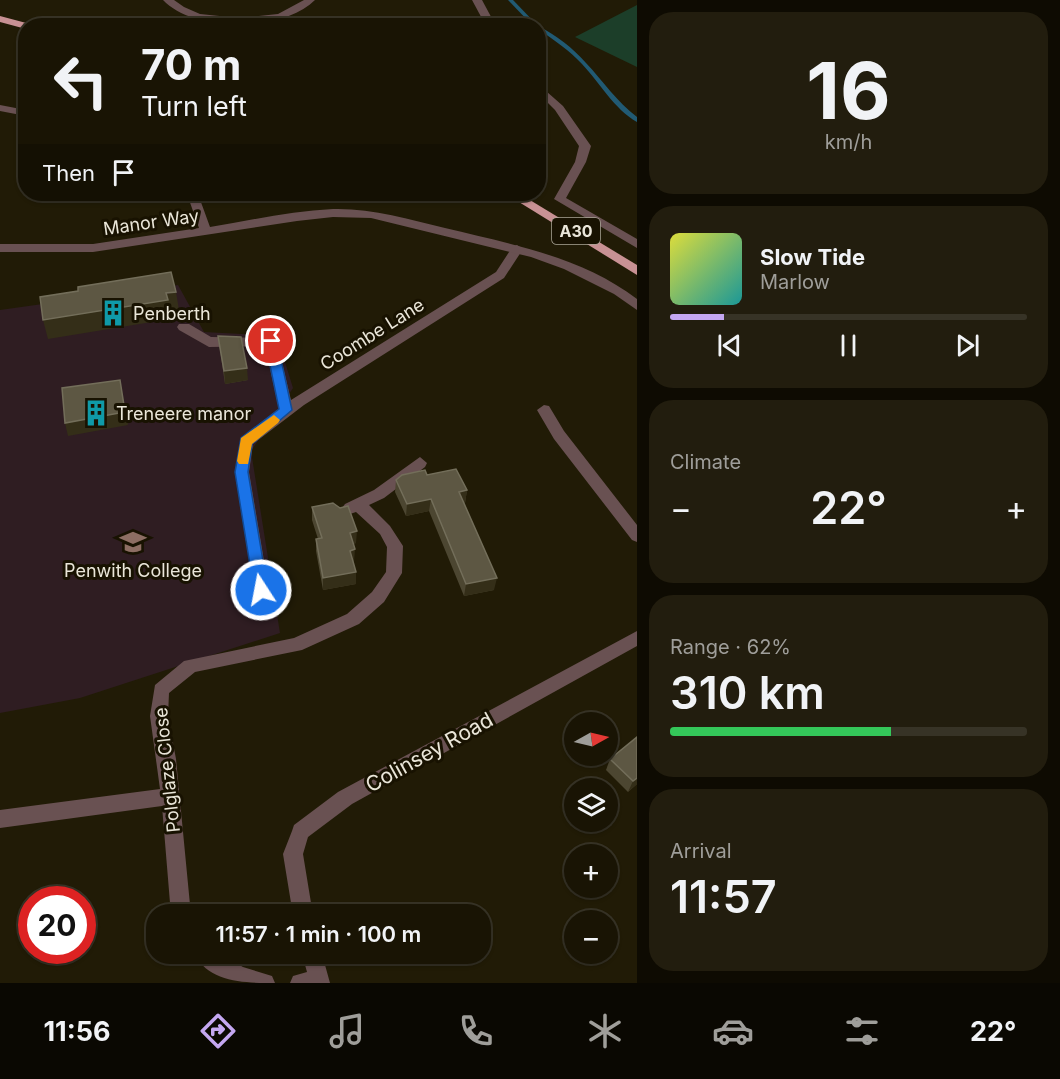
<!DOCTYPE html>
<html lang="en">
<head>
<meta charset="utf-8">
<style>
	body { margin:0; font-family:Inter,sans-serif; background:#221d0e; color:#f1f3f6; height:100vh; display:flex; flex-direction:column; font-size:22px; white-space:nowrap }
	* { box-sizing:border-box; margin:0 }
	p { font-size:20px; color:#9f9e9a }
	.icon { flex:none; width:33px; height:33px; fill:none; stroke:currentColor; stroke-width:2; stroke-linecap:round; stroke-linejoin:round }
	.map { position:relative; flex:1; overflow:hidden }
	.drawer { display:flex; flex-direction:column; gap:12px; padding:12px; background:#0e0b02; width:423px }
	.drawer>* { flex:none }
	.banner { position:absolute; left:18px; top:18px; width:528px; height:183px; border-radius:24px; box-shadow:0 2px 4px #0004,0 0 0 2px #373326; background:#191404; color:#f1f3f6; overflow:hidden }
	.needle { width:39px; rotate:82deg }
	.controls { position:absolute; left:564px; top:712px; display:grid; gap:12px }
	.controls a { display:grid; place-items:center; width:54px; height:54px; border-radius:50%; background:#191404; box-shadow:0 2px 4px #0004,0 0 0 2px #373326; font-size:30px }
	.speed { position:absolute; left:18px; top:886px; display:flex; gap:12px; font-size:30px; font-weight:700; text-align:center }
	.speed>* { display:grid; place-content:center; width:78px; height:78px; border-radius:50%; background:#191404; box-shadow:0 2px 4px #0004,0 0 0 2px #373326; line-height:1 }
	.speed .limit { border:9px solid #d22; background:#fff; color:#111 }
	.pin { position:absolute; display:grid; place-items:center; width:51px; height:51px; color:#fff; margin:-26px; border:3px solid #fff; border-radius:50%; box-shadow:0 2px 6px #0007 }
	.me { position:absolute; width:66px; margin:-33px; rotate:349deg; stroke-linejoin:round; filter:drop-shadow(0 0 4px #0008) }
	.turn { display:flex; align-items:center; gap:21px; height:126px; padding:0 24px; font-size:27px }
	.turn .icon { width:78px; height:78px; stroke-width:2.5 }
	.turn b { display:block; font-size:42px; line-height:51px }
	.then { display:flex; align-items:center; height:57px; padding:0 24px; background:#0003; gap:12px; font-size:22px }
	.big { font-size:45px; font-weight:600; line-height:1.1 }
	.drawer .card { flex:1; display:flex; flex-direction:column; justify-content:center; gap:9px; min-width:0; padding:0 21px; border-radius:24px; background:#221d0e }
	.drawer .dial { align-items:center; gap:0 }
	.dial b { font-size:78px; line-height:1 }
	.song { display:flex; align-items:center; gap:18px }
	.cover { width:72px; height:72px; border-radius:9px; background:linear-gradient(135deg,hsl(60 70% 55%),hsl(180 70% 35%)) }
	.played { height:6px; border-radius:3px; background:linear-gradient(90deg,#c4a7f1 15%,#373326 15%) }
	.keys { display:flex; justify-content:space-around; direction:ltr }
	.heat { display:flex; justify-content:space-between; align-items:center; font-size:33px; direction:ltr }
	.charge { height:9px; border-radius:4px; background:linear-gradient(90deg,#34c759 62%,#373326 0) }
	.trip { position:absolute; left:146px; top:904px; width:345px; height:60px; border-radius:24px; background:#191404; box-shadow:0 2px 4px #0004,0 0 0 2px #373326; font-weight:600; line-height:60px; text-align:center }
	.menu { display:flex; height:96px; justify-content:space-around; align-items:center; background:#0a0802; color:#9f9e9a }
	.menu .icon { width:42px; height:42px }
	.menu .current { color:#c4a7f1 }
	.menu b { font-size:27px; color:#f1f3f6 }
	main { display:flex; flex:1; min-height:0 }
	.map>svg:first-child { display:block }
	.education { fill:#2f1d22 }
	.green { fill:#1c3e29 }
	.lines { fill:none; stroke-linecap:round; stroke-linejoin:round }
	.stream { fill:#215a73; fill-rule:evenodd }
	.service { fill:#695152; fill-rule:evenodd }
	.minor { fill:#695152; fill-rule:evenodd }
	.trunk { fill:#c89194; fill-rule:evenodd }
	.wall { fill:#4c4631 }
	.shaded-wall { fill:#342e18 }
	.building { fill:#5d5743; stroke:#736e5a; stroke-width:1.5 }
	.route { fill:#1a73e8; stroke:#114b97; stroke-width:1.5 }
	.slow { fill:#f59e0b }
	.labels { text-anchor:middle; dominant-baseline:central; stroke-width:6; stroke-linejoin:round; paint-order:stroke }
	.shield { fill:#181201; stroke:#aba698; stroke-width:1.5 }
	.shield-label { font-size:16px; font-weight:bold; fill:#eae6d9 }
	.street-label { font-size:18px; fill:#eae6d9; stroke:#181201 }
	.poi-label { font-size:18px; fill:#eae6d9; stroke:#181201; text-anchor:start }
	.near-street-label { font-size:21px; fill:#eae6d9; stroke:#181201 }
</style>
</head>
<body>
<main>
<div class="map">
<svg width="637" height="983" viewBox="0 0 637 983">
	<rect width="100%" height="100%" fill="#211b06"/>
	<!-- education -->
	<path class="education" d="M178 285 204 332 277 336 293 388 251 451 280 633 80 698 0 713V310Z"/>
	<!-- green -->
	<path class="green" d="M637 5V67L575 37Z"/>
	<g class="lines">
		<!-- stream -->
		<g class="stream">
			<path d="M508 0H513L538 26H533Z"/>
			<path d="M538 26C556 35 573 48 586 63 603 81 617 102 637 117V122C614 109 600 83 582 64 570 51 554 40 538 29Z"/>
		</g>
		<!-- service -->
		<path class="service" d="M517 245 523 249 504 278 304 405 253 444 249 472 269 590 267 595 261 597 255 595 235 472 241 438 279 409 265 346 209 347 179 330 177 327 179 324H189L211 337 276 338 291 400 496 272 513 246Z"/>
		<!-- minor -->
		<g class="minor">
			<path d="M163 0H174L184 7 200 14 239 18 278 14 304 0H315C283 32 194 33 163 0Z"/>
			<path d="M472 0H482L496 26H486Z"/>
			<path d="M538 84 563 106 591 146 586 162 566 198 637 239V248L554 199 575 162 579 146 555 110 538 93Z"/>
			<path d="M0 105 26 110V116L0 111Z"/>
			<path d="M187 194H198L210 227C251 220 292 211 333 209 371 208 408 219 445 228 511 244 582 257 637 299V310L614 294 564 269 531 257 371 218 333 217 297 221 93 252H0V244H93L199 228Z"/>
			<path d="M544 405 549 406 564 431 637 525V542L632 540 554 439 537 410Z"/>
			<path d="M420 457 427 463 425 467 384 498 369 505 390 526 403 546 402 573 384 602 359 624 302 650 195 672 169 693 168 716 176 759 191 915H171L162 806 0 828V810L160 789 150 716 155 685 184 661 294 638 347 614 372 592 386 572 387 547 380 534 356 512 350 514 345 512 342 508 345 504 374 490Z"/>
			<path d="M637 631V646L352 804 308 837 303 854 313 915H293L283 854 292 831 294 825 338 792Z"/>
			<path d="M195 954H220L243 967 272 976 275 983C247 983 208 983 195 954Z"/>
			<path d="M302 954H322L330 983H290L293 976 307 972Z"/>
		</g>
		<!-- trunk -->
		<g class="trunk">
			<path d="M0 16 30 24 31 26H26V29L0 22Z"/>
			<path d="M506 194H520L637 265V275Z"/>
		</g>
	</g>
	<!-- wall -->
	<g class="wall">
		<path d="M218 336 248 380 225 384Z"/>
		<path d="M396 480 467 490 465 503H464L494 590 464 596 429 511 406 516 395 492Z"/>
		<path d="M312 507 356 543 353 544 354 562H353L356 572V584L323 590 316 551V539H318L312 520Z"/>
		<path d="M637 737V784L628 792 606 770 610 759Z"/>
	</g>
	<!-- shaded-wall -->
	<g class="shaded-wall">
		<path d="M176 292 179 310 170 311V319L48 339 43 320Z"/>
		<path d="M247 368 248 380 225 384 224 371Z"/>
		<path d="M120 380 128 425 68 436 65 423Z"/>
		<path d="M467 490 465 503 457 505 459 492Z"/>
		<path d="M431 499 429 511 406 516 407 504Z"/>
		<path d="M357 531 356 543 349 545 350 533Z"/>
		<path d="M355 549 354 562 349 563 350 551Z"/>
		<path d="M356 572V584L323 590V578Z"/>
		<path d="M497 578 494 590 464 596 466 584Z"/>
		<path d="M637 778V784L628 792 633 781Z"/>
	</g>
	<!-- building -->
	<g class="building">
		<path d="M171 272 176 292 166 293 168 300 43 320 40 297 78 291V287Z"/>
		<path d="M218 336 241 337 247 368 224 371Z"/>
		<path d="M120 380 125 412 65 423 62 388Z"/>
		<path d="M456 469 467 490 459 492 497 578 466 584 431 499 407 504 396 480 402 475 425 470 427 475Z"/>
		<path d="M333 503 340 508 348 506 357 531 350 533 355 549 350 551 356 572 323 578 316 539 322 538 312 507Z"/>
		<path d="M637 737V778L633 781 610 759Z"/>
	</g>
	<!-- route -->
	<path class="route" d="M271 337 277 341 292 410 252 444 248 472 268 590 261 596 254 590 235 472 241 438 279 409 265 341Z"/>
	<!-- slow -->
	<path class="slow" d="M274 415 280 420 278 423 252 444 248 464H239L237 461 241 438Z"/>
	<!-- icons -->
	<defs>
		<g id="building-bare" transform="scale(2.07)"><path d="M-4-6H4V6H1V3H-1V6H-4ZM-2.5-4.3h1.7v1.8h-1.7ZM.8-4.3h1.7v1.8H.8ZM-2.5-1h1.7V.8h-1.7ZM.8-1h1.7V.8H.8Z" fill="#0f9aa8" stroke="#181201" stroke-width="2.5" paint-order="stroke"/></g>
		<g id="university-bare" transform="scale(2.07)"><path d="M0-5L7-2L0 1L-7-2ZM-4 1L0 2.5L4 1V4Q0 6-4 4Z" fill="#8d6e63" stroke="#181201" stroke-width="2.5" paint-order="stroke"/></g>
	</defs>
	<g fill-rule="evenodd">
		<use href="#building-bare" x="113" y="313"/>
		<use href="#building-bare" x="96" y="413"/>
		<use href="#university-bare" x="133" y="542"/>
	</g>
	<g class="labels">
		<!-- shield labels -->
		<rect class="shield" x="552" y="218" width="48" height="26" rx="4.5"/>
		<g class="shield-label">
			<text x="576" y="231">A30</text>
		</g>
		<!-- street labels -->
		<g class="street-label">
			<text transform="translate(151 222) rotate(-8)">Manor Way</text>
			<text transform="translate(372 334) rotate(-32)">Coombe Lane</text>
			<text transform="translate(167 770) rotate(-96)">Polglaze Close</text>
		</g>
		<!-- poi labels -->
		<g class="poi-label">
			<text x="133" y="313">Penberth</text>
			<text x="116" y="413">Treneere manor</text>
			<text x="133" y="570" text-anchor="middle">Penwith College</text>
		</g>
		<!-- near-street labels -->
		<g class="near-street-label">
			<text transform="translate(429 752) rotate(-29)">Colinsey Road</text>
		</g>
	</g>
</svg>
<div class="controls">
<a><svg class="needle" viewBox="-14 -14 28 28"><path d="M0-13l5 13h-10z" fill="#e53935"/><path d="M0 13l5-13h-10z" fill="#9f9e9a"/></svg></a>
<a><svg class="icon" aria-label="layers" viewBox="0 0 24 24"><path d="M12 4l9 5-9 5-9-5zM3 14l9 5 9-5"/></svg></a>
<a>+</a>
<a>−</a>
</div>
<div class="speed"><div class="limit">20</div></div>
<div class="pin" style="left:271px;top:341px;background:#d93025"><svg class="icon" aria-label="arrive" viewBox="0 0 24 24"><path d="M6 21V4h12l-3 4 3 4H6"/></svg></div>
<svg class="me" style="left:261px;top:590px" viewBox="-20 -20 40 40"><circle r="17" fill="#1a73e8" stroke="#fff" stroke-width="3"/><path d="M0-11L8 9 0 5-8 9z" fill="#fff"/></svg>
<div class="trip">11:57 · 1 min · 100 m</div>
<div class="banner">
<div class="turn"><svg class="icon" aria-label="left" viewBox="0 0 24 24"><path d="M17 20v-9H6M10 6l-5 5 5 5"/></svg><div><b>70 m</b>Turn left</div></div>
<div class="then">Then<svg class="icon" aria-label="arrive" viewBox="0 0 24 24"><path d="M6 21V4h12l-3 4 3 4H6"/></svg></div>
</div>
</div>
<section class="drawer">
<div class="card dial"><b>16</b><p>km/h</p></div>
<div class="card">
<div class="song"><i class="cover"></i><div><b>Slow Tide</b><p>Marlow</p></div></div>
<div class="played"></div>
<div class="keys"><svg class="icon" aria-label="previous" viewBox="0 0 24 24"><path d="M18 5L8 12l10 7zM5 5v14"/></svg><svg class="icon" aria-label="pause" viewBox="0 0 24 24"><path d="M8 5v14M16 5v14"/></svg><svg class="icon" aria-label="next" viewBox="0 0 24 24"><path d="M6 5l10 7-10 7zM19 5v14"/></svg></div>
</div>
<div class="card"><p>Climate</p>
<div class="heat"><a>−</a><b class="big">22°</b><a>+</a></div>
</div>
<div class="card"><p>Range · 62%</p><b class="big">310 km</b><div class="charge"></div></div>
<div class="card"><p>Arrival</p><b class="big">11:57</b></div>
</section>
</main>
<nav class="menu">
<b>11:56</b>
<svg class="icon current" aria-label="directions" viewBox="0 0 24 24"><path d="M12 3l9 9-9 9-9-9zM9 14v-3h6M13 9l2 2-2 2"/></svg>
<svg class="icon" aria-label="music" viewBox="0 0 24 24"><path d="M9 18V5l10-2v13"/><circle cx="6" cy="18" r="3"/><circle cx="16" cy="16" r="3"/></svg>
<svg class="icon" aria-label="phone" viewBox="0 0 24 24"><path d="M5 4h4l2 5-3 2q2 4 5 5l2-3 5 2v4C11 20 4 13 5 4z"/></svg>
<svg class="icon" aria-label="climate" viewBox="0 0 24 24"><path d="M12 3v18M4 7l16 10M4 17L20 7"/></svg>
<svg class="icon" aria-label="car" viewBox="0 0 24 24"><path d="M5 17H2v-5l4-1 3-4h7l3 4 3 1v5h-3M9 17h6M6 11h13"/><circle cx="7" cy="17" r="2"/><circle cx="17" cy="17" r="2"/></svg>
<svg class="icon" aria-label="filters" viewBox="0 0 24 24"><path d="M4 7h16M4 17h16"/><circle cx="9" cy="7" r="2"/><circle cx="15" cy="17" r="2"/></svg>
<b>22°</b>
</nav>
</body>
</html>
